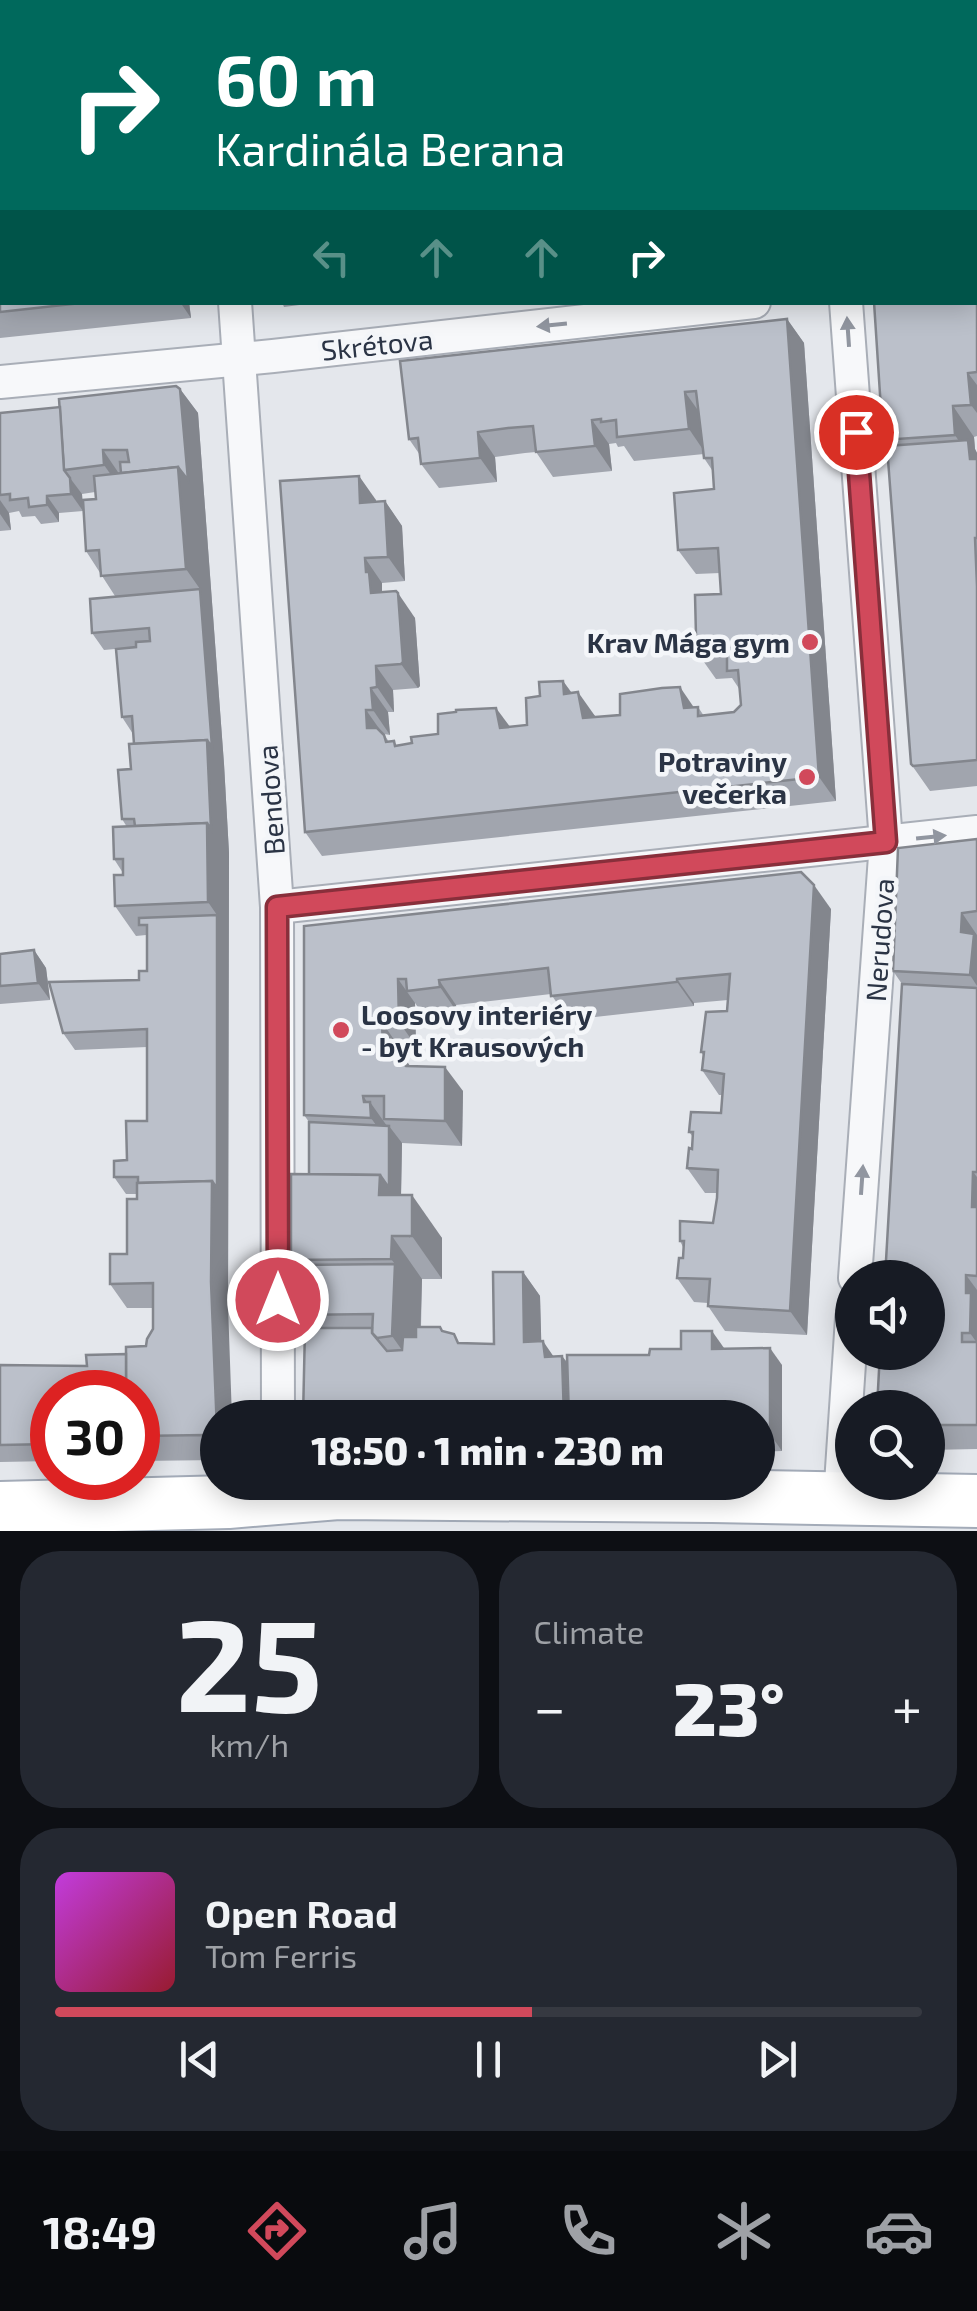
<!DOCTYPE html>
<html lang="en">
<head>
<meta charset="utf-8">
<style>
	body { margin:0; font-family:"Exo 2",sans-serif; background:#242831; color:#f1f3f6; height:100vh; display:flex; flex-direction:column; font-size:38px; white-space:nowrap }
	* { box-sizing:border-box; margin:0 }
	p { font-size:32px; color:#9ea1a6 }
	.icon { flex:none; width:55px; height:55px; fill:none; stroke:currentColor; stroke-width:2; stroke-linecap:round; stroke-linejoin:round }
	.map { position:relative; height:1531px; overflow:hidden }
	.side { display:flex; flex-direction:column; gap:20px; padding:20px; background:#0d0f14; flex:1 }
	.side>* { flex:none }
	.top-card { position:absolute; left:0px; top:0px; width:978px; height:305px; box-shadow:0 5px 25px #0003; background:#00695c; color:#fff; overflow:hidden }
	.controls { position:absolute; left:835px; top:1260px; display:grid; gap:20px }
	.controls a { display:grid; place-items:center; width:110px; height:110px; border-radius:50%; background:#171b24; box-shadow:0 5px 25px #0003; font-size:50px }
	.speed { position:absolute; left:30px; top:1370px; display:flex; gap:20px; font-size:50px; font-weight:700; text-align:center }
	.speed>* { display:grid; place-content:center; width:130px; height:130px; border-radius:50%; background:#171b24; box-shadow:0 5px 25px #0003; line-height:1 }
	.speed .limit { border:15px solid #d22; background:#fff; color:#111 }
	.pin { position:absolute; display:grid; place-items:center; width:85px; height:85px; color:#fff; margin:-42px; border:5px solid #fff; border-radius:50%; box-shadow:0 2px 10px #0007 }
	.me { position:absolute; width:110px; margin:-55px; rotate:0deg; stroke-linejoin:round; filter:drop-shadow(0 0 8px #0008) }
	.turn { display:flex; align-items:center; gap:35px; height:210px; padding:0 50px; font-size:45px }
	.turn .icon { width:130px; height:130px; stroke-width:2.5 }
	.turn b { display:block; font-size:70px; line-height:85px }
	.lanes { display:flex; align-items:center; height:95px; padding:0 50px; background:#0003; justify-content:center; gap:50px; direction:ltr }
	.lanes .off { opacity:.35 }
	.big { font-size:75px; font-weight:800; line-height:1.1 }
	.side .card { flex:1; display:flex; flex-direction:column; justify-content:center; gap:15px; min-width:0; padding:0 35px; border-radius:40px; background:#242831 }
	.side .dial { align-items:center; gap:0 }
	.dial b { font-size:130px; line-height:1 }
	.song { display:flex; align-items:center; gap:30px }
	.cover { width:120px; height:120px; border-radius:15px; background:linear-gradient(135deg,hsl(290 70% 55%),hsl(350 70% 35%)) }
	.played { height:10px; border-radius:5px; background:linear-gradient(90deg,#d1495b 55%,#363941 55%) }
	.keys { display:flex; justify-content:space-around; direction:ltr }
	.heat { display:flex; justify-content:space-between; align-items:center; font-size:55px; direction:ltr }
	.side .tiles { flex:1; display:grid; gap:20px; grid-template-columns:1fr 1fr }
	.card:last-child { grid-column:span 2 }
	.trip { position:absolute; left:200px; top:1400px; width:575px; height:100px; border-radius:50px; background:#171b24; box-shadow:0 5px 25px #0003; font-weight:800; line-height:100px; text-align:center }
	.menu { display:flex; height:160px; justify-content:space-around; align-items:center; background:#090b0e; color:#9ea1a6 }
	.menu .icon { width:70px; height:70px }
	.menu .current { color:#d1495b }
	.menu b { font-size:45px; color:#f1f3f6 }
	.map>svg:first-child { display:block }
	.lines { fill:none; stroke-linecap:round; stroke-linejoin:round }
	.street-casing { stroke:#a9aeb7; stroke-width:36 }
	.primary-casing { stroke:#a3abb8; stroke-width:56 }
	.street { stroke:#f7f8fa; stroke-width:32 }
	.primary { stroke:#fff; stroke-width:52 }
	.wall { fill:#a1a5ae }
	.shaded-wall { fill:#83868d }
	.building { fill:#bbc0ca; stroke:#83868d; stroke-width:2.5 }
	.oneway { fill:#9196a0 }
	.route-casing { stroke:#882f3b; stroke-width:25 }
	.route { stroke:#d1495b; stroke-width:18 }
	.poi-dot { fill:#d1495b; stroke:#f4f6f9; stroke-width:4 }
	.labels { text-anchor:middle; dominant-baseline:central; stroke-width:9; stroke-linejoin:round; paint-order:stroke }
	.street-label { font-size:28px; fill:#2b3445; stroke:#f4f6f9 }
	.poi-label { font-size:28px; font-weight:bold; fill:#2b3445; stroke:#f4f6f9; text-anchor:end }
</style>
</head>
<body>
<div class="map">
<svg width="977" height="1531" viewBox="0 0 977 1531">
	<rect width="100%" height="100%" fill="#e4e7ec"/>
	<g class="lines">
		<!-- street casing -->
		<g class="street-casing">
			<g id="street">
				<path d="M215 0V2"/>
				<path d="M825 0V2"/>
				<path d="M975 278H977"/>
				<path d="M235 302 277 907 278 1418"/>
				<path d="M846 302 886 842 855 1278"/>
				<path d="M0 382 273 356 754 302"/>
				<path d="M277 907 977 832"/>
				<path d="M840 1499 852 1318"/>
			</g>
		</g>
		<!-- primary casing -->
		<g class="primary-casing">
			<path id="primary" d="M0 1508 228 1502 338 1493 712 1496 977 1501"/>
		</g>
		<!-- street -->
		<use href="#street" class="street"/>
		<!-- primary -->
		<use href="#primary" class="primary"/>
	</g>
	<!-- wall -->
	<g class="wall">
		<path d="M628 0H780V2H630Z"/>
		<path d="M975 113 977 114V230L975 231Z"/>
		<path d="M0 231 2 302H189L191 318 0 338Z"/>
		<path d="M977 290V436L974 437 975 449 977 453V786L930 791 911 764 887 446 883 440Z"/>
		<path d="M282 302H322L284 307Z"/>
		<path d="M787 319 804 343 836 801 322 856 305 832 359 476 376 502 385 501 402 526 405 581 382 583V591L415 618 420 686 418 688 393 690 394 712H388L390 735 384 734 389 742 394 741 397 746 527 725 540 696 563 681 572 693 596 717 698 707 704 716 734 712 741 705 740 690 732 678 716 679 699 655 721 594 720 573 696 574 678 550 714 489 712 470 704 458V454L634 461 624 446 618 447 616 443 609 444 612 471 553 477 536 452 525 453 495 457 497 482 439 488 421 464 420 455 409 439Z"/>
		<path d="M180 389 198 413 224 764 229 853 228 1306 218 1418V1460L138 1461V1392H52V1461L0 1462V1365L87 1366 126 1354 146 1346 153 1329V1308H127L110 1284 127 1254 137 1199V1194H126L114 1177 127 1160 147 1121V1047L75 1050 63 1033 139 980 147 971V937L146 935 136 936 115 906 123 873 114 859 127 827 122 819 131 769 134 744 133 734 122 717 136 647 104 650 92 633 115 596 86 551 96 499 95 492 82 494 83 511 59 513V522L41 524 35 516 22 517 19 511 9 513 11 530 0 531V413L60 407Z"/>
		<path d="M977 839V1449L928 1450V1408L902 984 893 971Z"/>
		<path d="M831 909 807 1335 725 1331 708 1306V1303L694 1302 677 1278 683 1258V1247L680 1241 713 1223 717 1193H705L687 1168 693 1137 689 1132 721 1113 722 1095H719L702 1070 703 1055 701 1052 727 1011 728 1000 694 1003V1006L568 1020 551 994 456 1005 457 1012 424 1016 415 1003 416 1046 399 1047V1050L410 1066 463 1091 462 1146 402 1143 401 1195 442 1238V1279H422L421 1327H440L443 1331 461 1344H494L523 1272 540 1296 541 1341 553 1356H562L568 1363 724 1349 782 1365V1451L758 1452V1418H303L305 1328 296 1315 295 1265 291 1260 309 1174V1122L304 1115V926Z"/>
		<path d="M34 950 46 968 50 1000 0 1004V954Z"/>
	</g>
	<!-- shaded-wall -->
	<g class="shaded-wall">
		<rect x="320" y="0" width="19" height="2"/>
		<rect x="498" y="0" width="16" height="2"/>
		<rect x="764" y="0" width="16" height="2"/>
		<rect x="949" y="0" width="15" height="2"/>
		<path d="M180 302H189L191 318Z"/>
		<path d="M787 319 804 343 836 801 819 777Z"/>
		<path d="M968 373 977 385V413L971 405Z"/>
		<path d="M180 389 198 413 224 764 229 853 228 1306 232 1418H218V1447L212 1439 211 1282 217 915 208 902 200 589 186 569 178 467Z"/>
		<path d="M685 392 702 416 706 454 689 429Z"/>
		<path d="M953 406 974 437 975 449 977 453V469L955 435Z"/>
		<path d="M592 420 609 444 612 471 595 446Z"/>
		<path d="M478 432 495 457 497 482 480 458Z"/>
		<path d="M103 450 120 475 121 489 104 465Z"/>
		<path d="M359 476 376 500 377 527 360 503Z"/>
		<path d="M70 478 82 494 83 511 71 494Z"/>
		<path d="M47 496 59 513V522L47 505Z"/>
		<path d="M0 500 9 513 11 530 0 514Z"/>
		<path d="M385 501 402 526 405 581 388 557Z"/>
		<path d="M365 558 382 583V591L386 596 371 593Z"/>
		<path d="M398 593 415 618 420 686 418 688 401 664Z"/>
		<path d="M376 666 393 690 394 712 377 687Z"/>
		<path d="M563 681 580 705 564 694Z"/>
		<path d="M680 687 697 712 684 708Z"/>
		<path d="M371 688 388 712 390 735 373 710Z"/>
		<path d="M578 692 595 716 601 743 583 718Z"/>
		<path d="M496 708 514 732 500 728Z"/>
		<path d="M366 710 383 734 367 728Z"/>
		<path d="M814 885 831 909 807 1335 790 1311Z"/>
		<path d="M962 913 977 935V986L970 975 961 932Z"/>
		<path d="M34 950 46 968 50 1000 38 983Z"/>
		<path d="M398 979 415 1003 416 1046 399 1022Z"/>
		<path d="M677 979 694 1003V1006L677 982Z"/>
		<path d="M439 980 456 1005 457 1012 440 987Z"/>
		<path d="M382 1022 399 1047V1050L416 1075 383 1050Z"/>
		<path d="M445 1067 463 1091 462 1146 445 1121Z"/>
		<path d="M363 1096 370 1106V1102L387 1126 388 1142 371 1118 364 1102Z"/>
		<path d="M389 1126 402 1143 401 1196 410 1209V1238L379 1195 380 1175Z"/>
		<path d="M973 1172 977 1177V1214L972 1207Z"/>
		<path d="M412 1195 442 1238V1279L412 1236Z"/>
		<path d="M392 1236 422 1279 419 1374 392 1336 395 1264 391 1259Z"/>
		<path d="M523 1272 540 1296 542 1366 524 1342Z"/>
		<path d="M966 1275 977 1290V1343L970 1333 966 1293Z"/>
		<path d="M712 1331 724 1348 712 1349Z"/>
		<path d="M543 1341 560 1366 545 1357Z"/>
		<path d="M770 1348 782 1365V1451L770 1434Z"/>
		<path d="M562 1356 579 1380 580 1418H564Z"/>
	</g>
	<!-- building -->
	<g class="building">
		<rect x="79" y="0" width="78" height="2"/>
		<rect x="242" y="0" width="78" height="2"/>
		<rect x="340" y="0" width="158" height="2"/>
		<rect x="674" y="0" width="90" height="2"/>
		<rect x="858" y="0" width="91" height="2"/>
		<path d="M977 114V189L975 190V115Z"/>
		<path d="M2 230V302H90L0 312V231Z"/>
		<path d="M975 290H977V372L968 373 971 405 953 406 955 435 883 440 874 302H975Z"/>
		<path d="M787 319 819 777 305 832 280 481 359 476 360 503 385 501 388 557 365 558 366 572H369L371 593 396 591 398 593 403 662 401 664 376 666 377 687 371 688 373 710H366L367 728H377L384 735 386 742 394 741 395 746 412 743 411 737 438 734V714L456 712V710L496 708 500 728 527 725 526 698 540 696 539 682 563 681 564 694 578 692 583 718 620 715V694L662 688 680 687 684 708 698 707V716L734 712 741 705 738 670 727 671V653L699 655 696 636 695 595 721 594 718 548 678 550 674 493 714 489 712 458H704L696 391 685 392 689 429 617 437 616 420 601 422V419L592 420 595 446 536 452 533 426 508 428 478 432 480 458 421 464 418 438 409 439 400 361Z"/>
		<path d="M176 386 180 389 188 480 178 467 121 473 120 462H129L127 450H103L104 465 64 470 59 399Z"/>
		<path d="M60 407 64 470 70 478 71 494 47 496V505L29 507 28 498 10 500V494L0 495V413Z"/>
		<path d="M968 440 970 459H977V538H975L977 586V760L913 766 911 764 887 446Z"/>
		<path d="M178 467 186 569 101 576 99 550 86 551 83 500 96 499 94 476Z"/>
		<path d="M200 589 212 747 207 740 134 744 132 716 122 717 116 649 136 647V642L150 641 149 628 92 633 90 599Z"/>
		<path d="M207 740 211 829 207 823 135 826 134 819H122L118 770 131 769 129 744Z"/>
		<path d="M207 823 208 902 115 906 114 875H123V859H114L113 827Z"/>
		<path d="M977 839V911L962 913 961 932 974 934 970 975 893 971 898 848Z"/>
		<path d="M801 872 814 885 790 1311 708 1306 710 1279 677 1278 679 1258H683L684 1241H680V1221L713 1223 717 1198 718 1170 687 1168 689 1148 692 1149 693 1132H689L691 1112 721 1113 724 1074 702 1070 704 1052H701L706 1012 727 1011 730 974 677 979V982L551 996 548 968 439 980 440 987 407 991 406 979H398L399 1022H382L383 1050H399V1060L406 1066 445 1067V1121L384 1119V1096H363L364 1102H370L371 1118 304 1115V926Z"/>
		<path d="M217 915V1188L212 1181 138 1183V1177H114V1161L127 1160 126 1121H147V1029L63 1033 49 982 139 980V971H147V925H139V918Z"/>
		<path d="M34 950 38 983 0 986V954Z"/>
		<path d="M902 984 977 988V1172H973L972 1207H977V1276L966 1275V1293H971L970 1333H962V1342H977V1425H928V1408H877L880 1352H928V1278H885Z"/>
		<path d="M309 1122 389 1126V1188L380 1175 309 1174Z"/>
		<path d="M291 1174 380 1175 379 1195H412V1236H392L391 1259 291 1260Z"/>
		<path d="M212 1181 211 1282 217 1431 212 1439 205 1435 138 1436V1392H126V1347L146 1346 147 1339 153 1329V1283L110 1284V1254H127V1199H137V1183Z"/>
		<path d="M395 1264 392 1336 377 1338 372 1333 373 1314 296 1315 295 1265Z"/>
		<path d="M493 1272H523L524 1342 543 1341 545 1357 562 1356 564 1418H303L305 1328H372V1333L387 1351 402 1350 403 1337H416V1327H440L442 1331 454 1334 458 1343 494 1344Z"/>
		<path d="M681 1331H712V1349L770 1348V1434H758V1418H569L567 1355H649L650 1349H681Z"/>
		<path d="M126 1354V1392H52V1444L0 1445V1365L87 1366 86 1355Z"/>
	</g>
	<!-- one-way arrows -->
	<defs><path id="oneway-solid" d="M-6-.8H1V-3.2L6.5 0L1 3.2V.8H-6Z" transform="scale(2.5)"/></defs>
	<g class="oneway">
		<use href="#oneway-solid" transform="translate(552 325) rotate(174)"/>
		<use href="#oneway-solid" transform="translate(848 332) rotate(-94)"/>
		<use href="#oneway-solid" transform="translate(931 837) rotate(-6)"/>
		<use href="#oneway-solid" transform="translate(862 1180) rotate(-86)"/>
	</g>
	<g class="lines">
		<!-- route casing -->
		<g class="route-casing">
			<path id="route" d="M278 1300 277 907 886 842 856 432"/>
		</g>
		<!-- route -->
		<use href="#route" class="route"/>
	</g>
	<!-- markers -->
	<g class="poi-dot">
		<circle cx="810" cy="642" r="10"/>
		<circle cx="807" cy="777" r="10"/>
		<circle cx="341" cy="1030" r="10"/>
	</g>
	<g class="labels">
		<!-- street labels -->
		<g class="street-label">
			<text transform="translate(377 344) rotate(-6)">Skrétova</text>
			<text transform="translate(270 800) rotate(-94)">Bendova</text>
			<text transform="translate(879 940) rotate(-86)">Nerudova</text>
		</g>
		<!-- poi labels -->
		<g class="poi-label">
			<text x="790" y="642">Krav Mága gym</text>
			<text x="787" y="761">Potraviny<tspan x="787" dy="32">večerka</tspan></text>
			<text x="361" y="1014" text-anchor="start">Loosovy interiéry<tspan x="361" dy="32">- byt Krausových</tspan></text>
		</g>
	</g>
</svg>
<div class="controls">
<a><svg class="icon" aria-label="sound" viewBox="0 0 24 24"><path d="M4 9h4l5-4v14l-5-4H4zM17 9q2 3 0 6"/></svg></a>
<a><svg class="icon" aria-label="search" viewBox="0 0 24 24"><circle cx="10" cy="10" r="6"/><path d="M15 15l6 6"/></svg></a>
</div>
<div class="speed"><div class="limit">30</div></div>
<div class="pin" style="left:856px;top:432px;background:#d93025"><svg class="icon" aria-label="arrive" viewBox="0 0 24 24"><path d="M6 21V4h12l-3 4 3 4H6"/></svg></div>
<svg class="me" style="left:278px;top:1300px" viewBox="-20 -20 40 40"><circle r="17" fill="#d1495b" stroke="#fff" stroke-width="3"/><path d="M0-11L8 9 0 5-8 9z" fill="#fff"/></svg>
<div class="trip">18:50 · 1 min · 230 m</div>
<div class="top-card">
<div class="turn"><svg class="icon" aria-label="right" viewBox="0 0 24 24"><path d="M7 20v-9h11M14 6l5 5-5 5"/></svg><div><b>60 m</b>Kardinála Berana</div></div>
<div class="lanes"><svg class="icon off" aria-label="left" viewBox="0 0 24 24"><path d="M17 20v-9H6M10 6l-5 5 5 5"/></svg><svg class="icon off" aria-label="ahead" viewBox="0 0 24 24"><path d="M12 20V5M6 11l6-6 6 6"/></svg><svg class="icon off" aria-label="ahead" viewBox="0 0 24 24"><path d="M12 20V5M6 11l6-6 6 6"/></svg><svg class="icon" aria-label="right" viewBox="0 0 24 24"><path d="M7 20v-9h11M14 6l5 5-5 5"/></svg></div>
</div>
</div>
<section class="side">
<div class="tiles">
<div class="card dial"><b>25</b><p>km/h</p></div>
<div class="card"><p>Climate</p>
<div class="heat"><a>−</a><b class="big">23°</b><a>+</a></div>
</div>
<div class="card">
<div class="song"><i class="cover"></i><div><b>Open Road</b><p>Tom Ferris</p></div></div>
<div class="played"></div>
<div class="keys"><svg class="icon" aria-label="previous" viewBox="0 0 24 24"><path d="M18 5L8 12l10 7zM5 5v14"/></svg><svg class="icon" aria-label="pause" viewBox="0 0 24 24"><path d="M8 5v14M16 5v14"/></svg><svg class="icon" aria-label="next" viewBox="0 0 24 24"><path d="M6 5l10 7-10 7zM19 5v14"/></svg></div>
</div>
</div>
</section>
<nav class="menu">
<b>18:49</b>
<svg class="icon current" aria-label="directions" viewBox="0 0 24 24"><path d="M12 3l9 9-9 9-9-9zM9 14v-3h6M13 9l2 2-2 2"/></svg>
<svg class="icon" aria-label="music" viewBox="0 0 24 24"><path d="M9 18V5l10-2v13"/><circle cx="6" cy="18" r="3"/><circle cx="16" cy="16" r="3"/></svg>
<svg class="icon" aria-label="phone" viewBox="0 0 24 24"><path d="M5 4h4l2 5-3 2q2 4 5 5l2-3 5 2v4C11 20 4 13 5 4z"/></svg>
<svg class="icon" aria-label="climate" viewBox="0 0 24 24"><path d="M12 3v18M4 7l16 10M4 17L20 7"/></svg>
<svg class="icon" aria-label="car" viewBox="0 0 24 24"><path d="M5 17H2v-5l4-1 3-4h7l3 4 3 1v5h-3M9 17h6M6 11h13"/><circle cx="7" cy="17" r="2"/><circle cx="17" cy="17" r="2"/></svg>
</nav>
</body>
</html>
